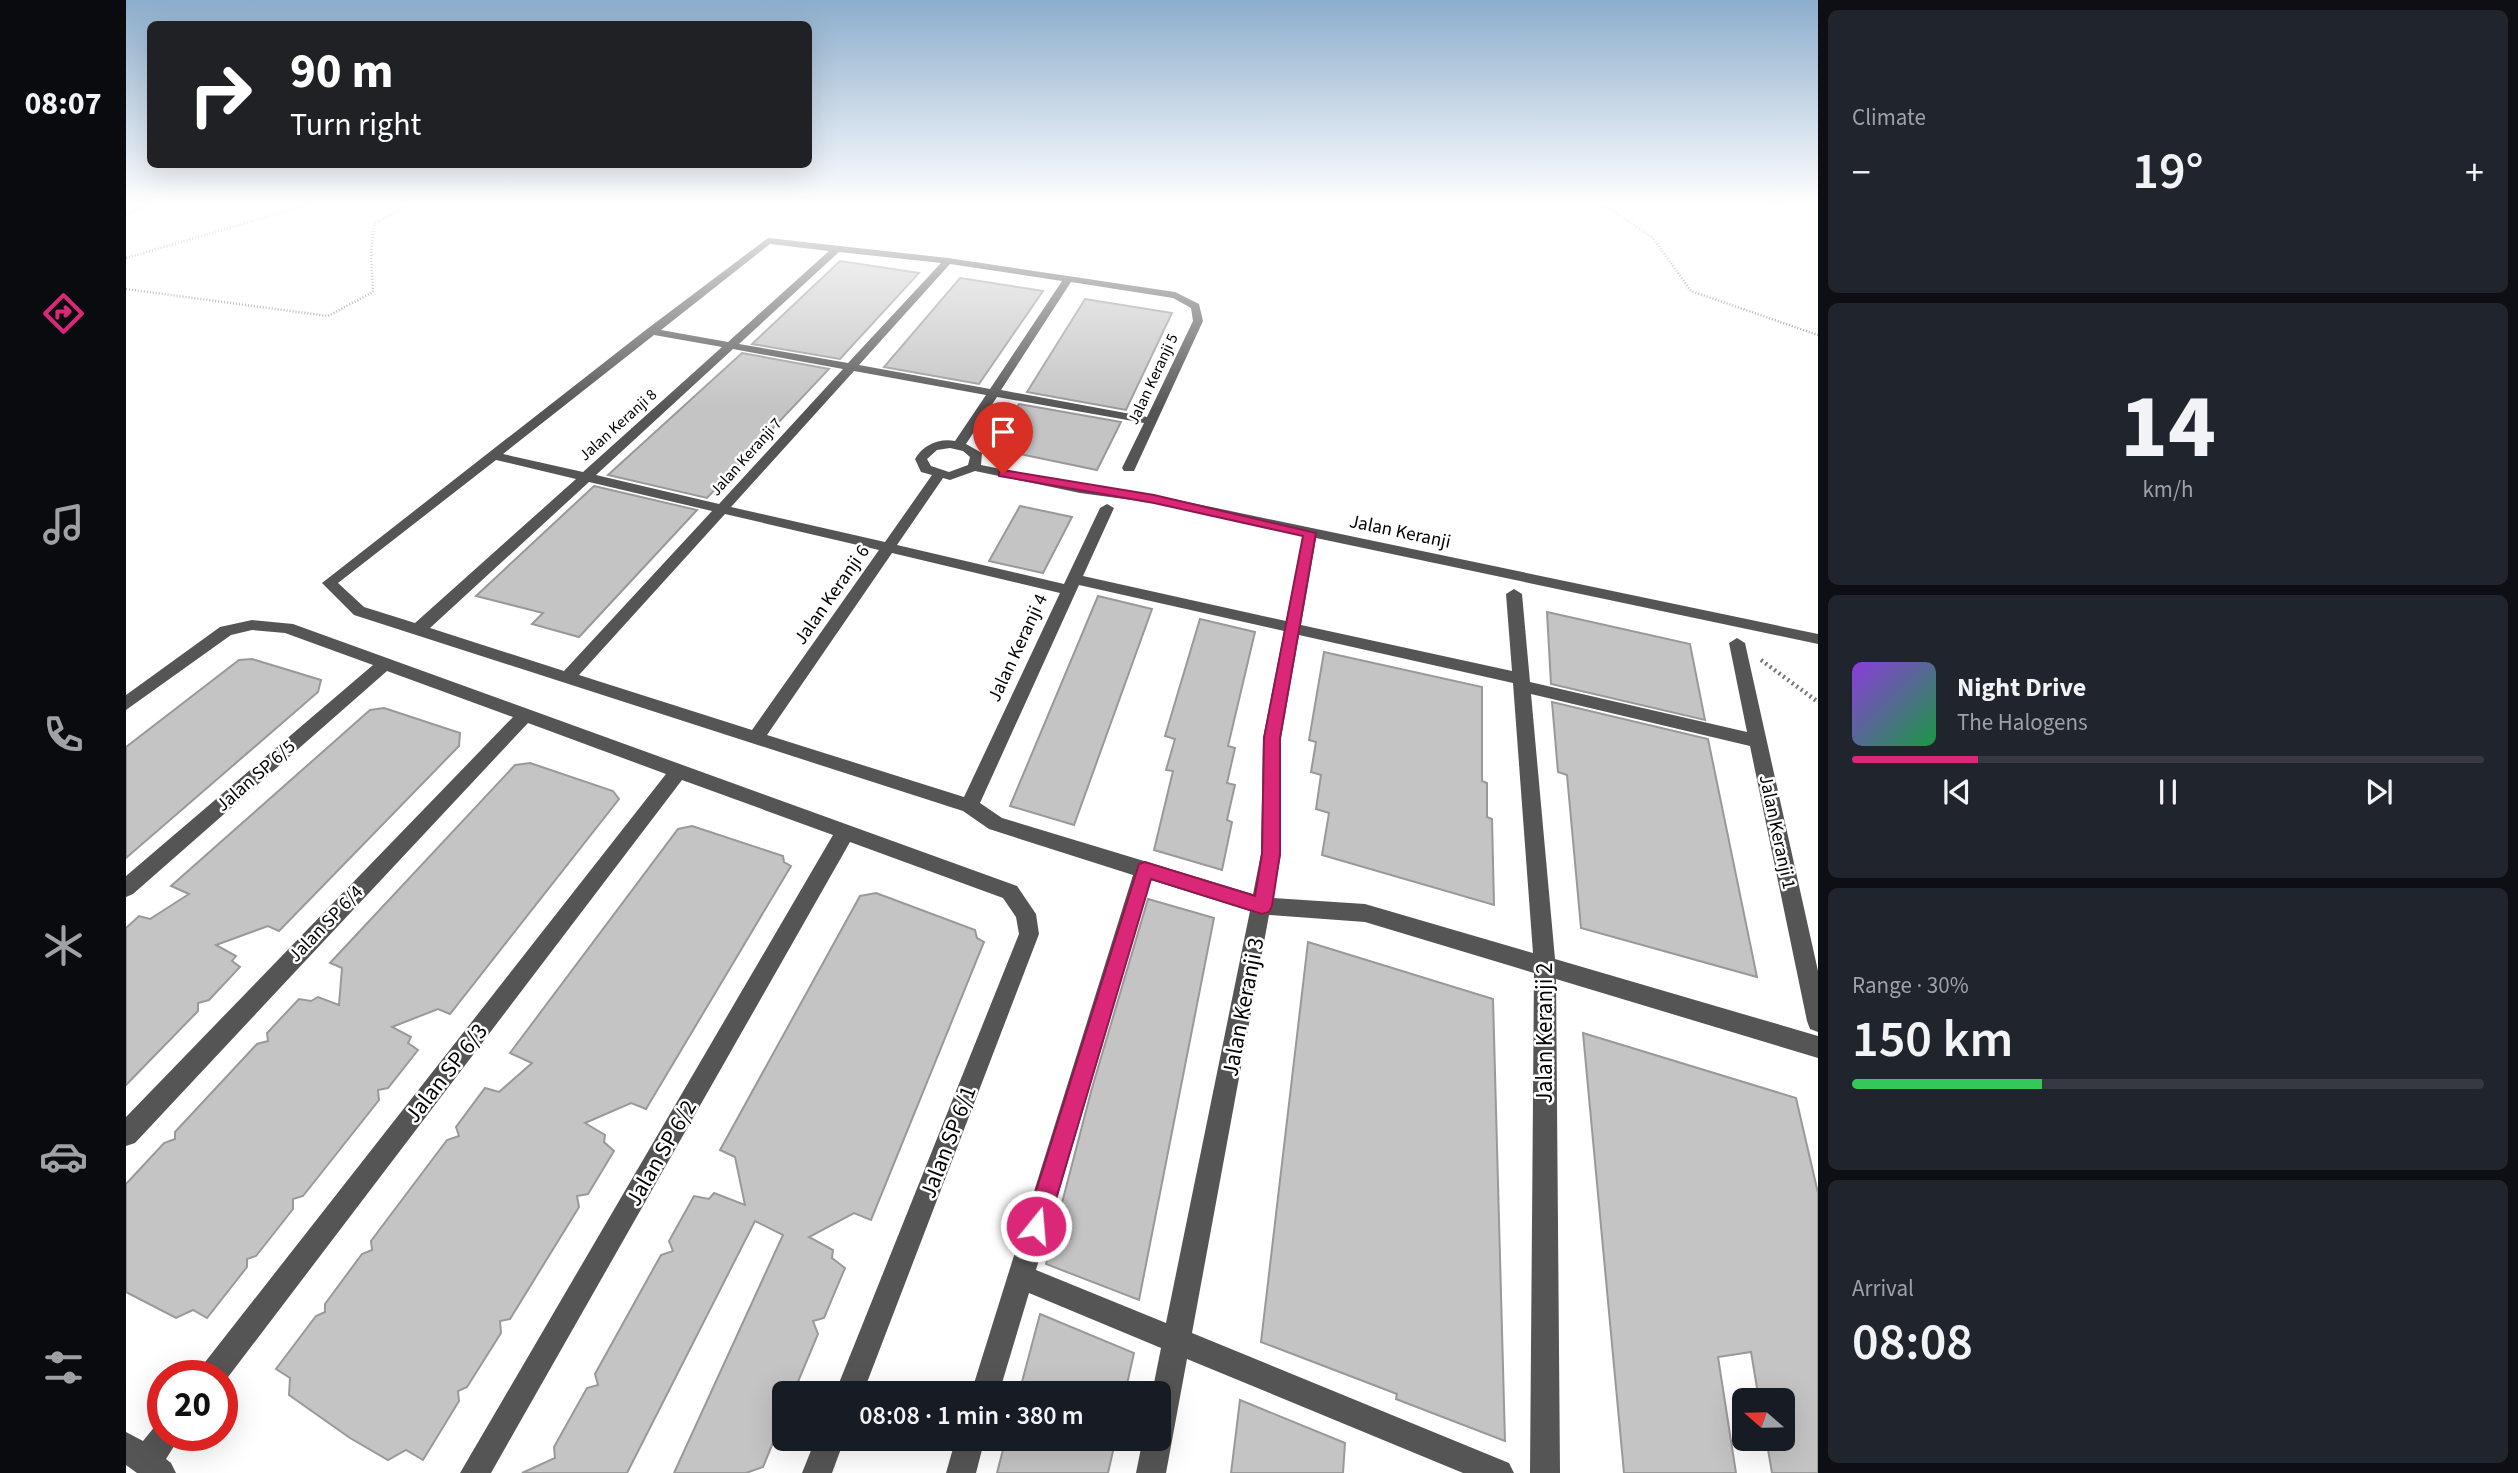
<!DOCTYPE html>
<html lang="en">
<head>
<meta charset="utf-8">
<style>
	body { margin:0; font-family:"Source Sans 3",sans-serif; background:#20242c; color:#f1f3f6; height:100vh; display:flex; flex-direction:column; font-size:26px; white-space:nowrap }
	* { box-sizing:border-box; margin:0 }
	p { font-size:23px; color:#9ea1a6 }
	.icon { flex:none; width:38px; height:38px; fill:none; stroke:currentColor; stroke-width:2; stroke-linecap:round; stroke-linejoin:round }
	.map { position:relative; flex:1; overflow:hidden }
	.side { display:flex; flex-direction:column; gap:10px; padding:10px; background:#0d0f14; width:700px }
	.side>* { flex:none }
	.hud { position:absolute; left:21px; top:21px; width:665px; height:147px; border-radius:10px; box-shadow:0 7px 28px #0002; background:#202124; color:#fff; overflow:hidden }
	.needle { width:46px; rotate:290deg }
	.fabs { position:absolute; left:1606px; top:1388px; display:grid; gap:14px }
	.fabs a { display:grid; place-items:center; width:63px; height:63px; border-radius:10px; background:#171b24; box-shadow:0 7px 28px #0002; font-size:35px }
	.speed { position:absolute; left:21px; top:1360px; display:flex; gap:14px; font-size:35px; font-weight:700; text-align:center }
	.speed>* { display:grid; place-content:center; width:91px; height:91px; border-radius:50%; background:#171b24; box-shadow:0 7px 28px #0002; line-height:1 }
	.speed .limit { border:10px solid #d22; background:#fff; color:#111 }
	.pin { position:absolute; display:grid; place-items:center; width:60px; height:60px; color:#fff; margin:-72px -30px; border-radius:50% 50% 50% 0; rotate:-45deg; box-shadow:0 0 7px #0007 }
	.pin .icon { rotate:45deg }
	.me { position:absolute; width:77px; margin:-38px; rotate:17deg; stroke-linejoin:round; filter:drop-shadow(0 0 5px #0008) }
	.turn { display:flex; align-items:center; gap:24px; height:147px; padding:0 28px; font-size:32px }
	.turn .icon { width:91px; height:91px; stroke-width:2.5 }
	.turn b { display:block; font-size:49px; line-height:60px }
	.big { font-size:52px; font-weight:600; line-height:1.1 }
	.side .tile { flex:1; display:flex; flex-direction:column; justify-content:center; gap:10px; min-width:0; padding:0 24px; border-radius:10px; background:#20242c }
	.side .dial { align-items:center; gap:0 }
	.dial b { font-size:91px; line-height:1 }
	.song { display:flex; align-items:center; gap:21px }
	.cover { width:84px; height:84px; border-radius:10px; background:linear-gradient(135deg,hsl(270 70% 55%),hsl(140 70% 35%)) }
	.played { height:7px; border-radius:4px; background:linear-gradient(90deg,#db2777 20%,#363941 20%) }
	.keys { display:flex; justify-content:space-around; direction:ltr }
	.heat { display:flex; justify-content:space-between; align-items:center; font-size:38px; direction:ltr }
	.charge { height:10px; border-radius:5px; background:linear-gradient(90deg,#34c759 30%,#363941 0) }
	.trip { position:absolute; left:646px; top:1381px; width:399px; height:70px; border-radius:10px; background:#171b24; box-shadow:0 7px 28px #0002; font-weight:600; line-height:70px; text-align:center }
	main { display:flex; flex:1; min-height:0 }
	.dock { display:flex; flex-direction:column; width:126px; justify-content:space-around; align-items:center; background:#090b0e; color:#9ea1a6 }
	.dock .icon { width:49px; height:49px }
	.dock .selected { color:#db2777 }
	.dock b { font-size:32px; color:#f1f3f6 }
	.map>svg:first-child { display:block }
	.building { fill:#c4c4c4; stroke:#999; stroke-width:2 }
	.lines { fill:none; stroke-linecap:round; stroke-linejoin:round }
	.path-far1 { stroke:#777; stroke-width:2.5; stroke-dasharray:1 2; stroke-linecap:butt }
	.path { stroke:#777; stroke-width:4.5; stroke-dasharray:2 3.5; stroke-linecap:butt }
	.minor { fill:#555; fill-rule:evenodd }
	.route { fill:#db2777; stroke:#8e194d; stroke-width:2 }
	.labels { text-anchor:middle; dominant-baseline:central; stroke-width:5; stroke-linejoin:round; paint-order:stroke }
	.far-street-label { font-size:16px; fill:#000; stroke:#fff }
	.street-label { font-size:19px; fill:#000; stroke:#fff }
	.near-street-label { font-size:23px; fill:#000; stroke:#fff }
</style>
</head>
<body>
<main>
<nav class="dock">
<b>08:07</b>
<svg class="icon selected" aria-label="directions" viewBox="0 0 24 24"><path d="M12 3l9 9-9 9-9-9zM9 14v-3h6M13 9l2 2-2 2"/></svg>
<svg class="icon" aria-label="music" viewBox="0 0 24 24"><path d="M9 18V5l10-2v13"/><circle cx="6" cy="18" r="3"/><circle cx="16" cy="16" r="3"/></svg>
<svg class="icon" aria-label="phone" viewBox="0 0 24 24"><path d="M5 4h4l2 5-3 2q2 4 5 5l2-3 5 2v4C11 20 4 13 5 4z"/></svg>
<svg class="icon" aria-label="climate" viewBox="0 0 24 24"><path d="M12 3v18M4 7l16 10M4 17L20 7"/></svg>
<svg class="icon" aria-label="car" viewBox="0 0 24 24"><path d="M5 17H2v-5l4-1 3-4h7l3 4 3 1v5h-3M9 17h6M6 11h13"/><circle cx="7" cy="17" r="2"/><circle cx="17" cy="17" r="2"/></svg>
<svg class="icon" aria-label="filters" viewBox="0 0 24 24"><path d="M4 7h16M4 17h16"/><circle cx="9" cy="7" r="2"/><circle cx="15" cy="17" r="2"/></svg>
</nav>
<div class="map">
<svg width="1692" height="1473" viewBox="0 0 1692 1473">
	<rect width="100%" height="100%" fill="#fff"/>
	<!-- building -->
	<g class="building">
		<path d="M714 261 793 273 714 359 626 344Z"/>
		<path d="M834 278 917 291 853 384 758 367Z"/>
		<path d="M959 299 1046 313 1000 410 901 392Z"/>
		<path d="M616 353 703 369 581 498 482 475Z"/>
		<path d="M893 404 995 422 971 470 864 448Z"/>
		<path d="M468 486 571 510 453 637 406 624 417 613 350 596Z"/>
		<path d="M894 506 946 517 917 573 863 561Z"/>
		<path d="M972 596 1026 609 948 825 884 806Z"/>
		<path d="M1421 612 1564 644 1579 720 1425 684Z"/>
		<path d="M1074 619 1129 632 1102 746 1109 748 1101 783 1109 785 1101 820 1106 822 1096 870 1028 850 1047 771 1040 770 1049 739 1039 736Z"/>
		<path d="M1198 652 1356 687V781L1361 783V817L1366 819 1368 905 1196 855 1203 813 1190 809 1195 775 1185 772 1190 742 1183 740Z"/>
		<path d="M126 659 195 680 192 692 0 858V747L113 660Z"/>
		<path d="M1426 702 1582 739 1631 977 1455 928 1441 775 1432 772Z"/>
		<path d="M258 708 334 733 333 746 153 931 142 926 90 945 110 956 106 961 114 967 83 1000 72 1003V1011L0 1085V928L13 916 24 919 63 894 45 886 244 710Z"/>
		<path d="M404 763 487 791 493 799 324 1014 312 1009 266 1027 285 1037 282 1043 292 1050 262 1088 252 1090 253 1100 177 1196 167 1199V1209L130 1256 121 1259V1267L81 1318 67 1310 50 1318 0 1292V1184L38 1143 49 1139V1132L131 1044 142 1041 141 1033 173 999 185 1001 192 997 213 1005 216 968 204 963 389 765Z"/>
		<path d="M566 826 657 856 658 862 665 866 520 1109 505 1103 459 1123 479 1135 478 1142 488 1151 462 1194 451 1196 453 1207 384 1319 374 1321 375 1333 341 1387 332 1391 333 1401 297 1460 280 1450 262 1460 224 1438 163 1395 164 1378 150 1369 190 1316 199 1312V1304L236 1254 246 1250 245 1241 321 1140 333 1136 330 1127 359 1088 373 1092 406 1063 384 1053 552 829Z"/>
		<path d="M750 893 849 930 851 938 858 942 745 1220 728 1213 683 1237 707 1250 706 1258 719 1268 698 1318 687 1321 692 1334 669 1389 658 1392V1416L637 1467 620 1473H548L657 1235 629 1221 501 1473H396L429 1458 428 1447 461 1388 472 1385 469 1374 535 1255 547 1251 543 1241 568 1196 583 1199 588 1193 619 1205 609 1157 594 1150 734 896Z"/>
		<path d="M1022 899 1088 918 1013 1300 920 1264 966 1088Z"/>
		<path d="M1182 942 1367 999 1379 1441 1270 1399 1271 1394 1135 1342Z"/>
		<path d="M1457 1033 1670 1098 1692 1193V1473H1646L1640 1438H1657V1400H1633L1625 1352 1592 1357 1610 1473H1498Z"/>
		<path d="M914 1314 1008 1353 999 1393H893Z"/>
		<path d="M1114 1400 1219 1443 1217 1473H1105Z"/>
		<path d="M880 1438H990L982 1473H871Z"/>
	</g>
	<g class="lines">
		<!-- path-far1 -->
		<g class="path-far1">
			<path d="M1466 202 1489 212 1527 238 1565 291 1692 335"/>
			<path d="M1630 202 1649 205 1682 202"/>
			<path d="M0 214 29 202"/>
			<path d="M0 258 192 202"/>
			<path d="M0 289 202 316 247 292 245 254 248 224 288 202"/>
		</g>
		<!-- path -->
		<path class="path" d="M1635 660 1692 702"/>
		<!-- minor -->
		<g class="minor">
			<path d="M642 238 822 258 1049 292 1073 304 1077 321 1008 471H998L996 468 1018 423 871 397 840 444 856 453 855 465 954 485 1028 495 1692 634V644L1190 538 1175 625 1386 671 1380 594 1388 589 1396 594 1404 682 1621 732 1603 643 1611 638 1619 643 1692 971V1032L1684 1029 1681 1021 1624 746 1405 694 1429 959 1692 1036V1058L1430 979 1434 1473H1404L1408 973 1239 922 1143 915 1066 1333 1383 1463 1388 1473H1337L1061 1359 1040 1473H1010L1017 1438H1032V1393H1026L1035 1348 903 1293 873 1393H845L1007 875 863 829 837 811 228 615 196 583 521 329ZM644 244 703 251 602 342 535 330ZM713 252 815 263 722 363 613 344ZM824 264 936 281 864 389 733 365ZM945 282 1047 298 1065 308 1067 321 1021 417 875 390ZM528 335 596 347 457 472 377 454ZM607 349 717 369 593 504 470 475ZM728 371 860 395 829 441C813 438 797 445 789 459L795 472 806 475 759 542 605 507ZM824 448 837 451 844 457 842 465 823 472 805 466 801 459 811 450ZM370 460 450 479 289 623 238 607 212 583ZM849 471 954 493 1028 503 1177 535 1160 621 957 576 988 508 981 504 974 508 938 584 771 545 817 478 824 480ZM463 482 586 511 438 671 304 628ZM599 514 753 550 626 730 453 675ZM766 553 934 593 838 797 641 735ZM953 585 1158 631 1137 738 1135 854 1127 894 876 818 854 803ZM1173 635 1387 683 1407 953 1239 904 1147 898 1155 854V738ZM1025 880 1124 911 1040 1323 910 1270Z"/>
			<path d="M126 620 167 624 891 886 910 914 913 934 737 1393H709L893 934 890 917 877 898 724 842 365 1473H334L707 835 556 780 96 1385V1376H72L76 1366 540 774 402 723 9 1143 0 1146V1117L387 717 261 671 7 894 0 897V876L247 665 159 633 126 630 105 635 0 710V695L94 627Z"/>
			<path d="M37 1422V1435H55L40 1459 45 1463 50 1473H11L0 1465V1432L17 1441 30 1425Z"/>
			<path d="M690 1438H719L706 1473H676Z"/>
			<path d="M830 1438H859L850 1473H820Z"/>
		</g>
	</g>
	<!-- sky -->
	<linearGradient id="sky" x2="0" y2="1"><stop stop-color="#8cadcc"/><stop offset="0.5" stop-color="#fff"/><stop offset="1" stop-color="#fff" stop-opacity="0"/></linearGradient>
	<rect width="1692" height="408" fill="url(#sky)"/>
	<!-- route -->
	<path class="route" d="M877 470 1028 495 1190 533 1154 738V854L1146 906 1143 912 1136 914 1025 879 922 1226 918 1234 910 1238 902 1234 899 1226 1013 864 1019 862 1129 896 1136 854 1138 738 1177 536 1028 503 873 476V471Z"/>
	<g class="labels">
		<!-- far-street labels -->
		<g class="far-street-label">
			<text transform="translate(1027 379) rotate(-65)">Jalan Keranji 5</text>
			<text transform="translate(492 425) rotate(-42)">Jalan Keranji 8</text>
			<text transform="translate(620 457) rotate(-48)">Jalan Keranji 7</text>
		</g>
		<!-- street labels -->
		<g class="street-label">
			<text transform="translate(1274 532) rotate(12)">Jalan Keranji</text>
			<text transform="translate(706 595) rotate(-55)">Jalan Keranji 6</text>
			<text transform="translate(892 648) rotate(-65)">Jalan Keranji 4</text>
			<text transform="translate(130 776) rotate(-41)">Jalan SP 6/5</text>
			<text transform="translate(1651 832) rotate(78)">Jalan Keranji 1</text>
			<text transform="translate(200 924) rotate(-46)">Jalan SP 6/4</text>
		</g>
		<!-- near-street labels -->
		<g class="near-street-label">
			<text transform="translate(1117 1007) rotate(-79)">Jalan Keranji 3</text>
			<text transform="translate(1418 1033) rotate(-90)">Jalan Keranji 2</text>
			<text transform="translate(320 1073) rotate(-52)">Jalan SP 6/3</text>
			<text transform="translate(822 1142) rotate(-69)">Jalan SP 6/1</text>
			<text transform="translate(535 1153) rotate(-60)">Jalan SP 6/2</text>
		</g>
	</g>
</svg>
<div class="fabs">
<a><svg class="needle" viewBox="-14 -14 28 28"><path d="M0-13l5 13h-10z" fill="#e53935"/><path d="M0 13l5-13h-10z" fill="#9ea1a6"/></svg></a>
</div>
<div class="speed"><div class="limit">20</div></div>
<div class="pin" style="left:877px;top:474px;background:#d93025"><svg class="icon" aria-label="arrive" viewBox="0 0 24 24"><path d="M6 21V4h12l-3 4 3 4H6"/></svg></div>
<svg class="me" style="left:910px;top:1226px" viewBox="-20 -20 40 40"><circle r="17" fill="#db2777" stroke="#fff" stroke-width="3"/><path d="M0-11L8 9 0 5-8 9z" fill="#fff"/></svg>
<div class="trip">08:08 · 1 min · 380 m</div>
<div class="hud">
<div class="turn"><svg class="icon" aria-label="right" viewBox="0 0 24 24"><path d="M7 20v-9h11M14 6l5 5-5 5"/></svg><div><b>90 m</b>Turn right</div></div>
</div>
</div>
<section class="side">
<div class="tile"><p>Climate</p>
<div class="heat"><a>−</a><b class="big">19°</b><a>+</a></div>
</div>
<div class="tile dial"><b>14</b><p>km/h</p></div>
<div class="tile">
<div class="song"><i class="cover"></i><div><b>Night Drive</b><p>The Halogens</p></div></div>
<div class="played"></div>
<div class="keys"><svg class="icon" aria-label="previous" viewBox="0 0 24 24"><path d="M18 5L8 12l10 7zM5 5v14"/></svg><svg class="icon" aria-label="pause" viewBox="0 0 24 24"><path d="M8 5v14M16 5v14"/></svg><svg class="icon" aria-label="next" viewBox="0 0 24 24"><path d="M6 5l10 7-10 7zM19 5v14"/></svg></div>
</div>
<div class="tile"><p>Range · 30%</p><b class="big">150 km</b><div class="charge"></div></div>
<div class="tile"><p>Arrival</p><b class="big">08:08</b></div>
</section>
</main>
</body>
</html>
